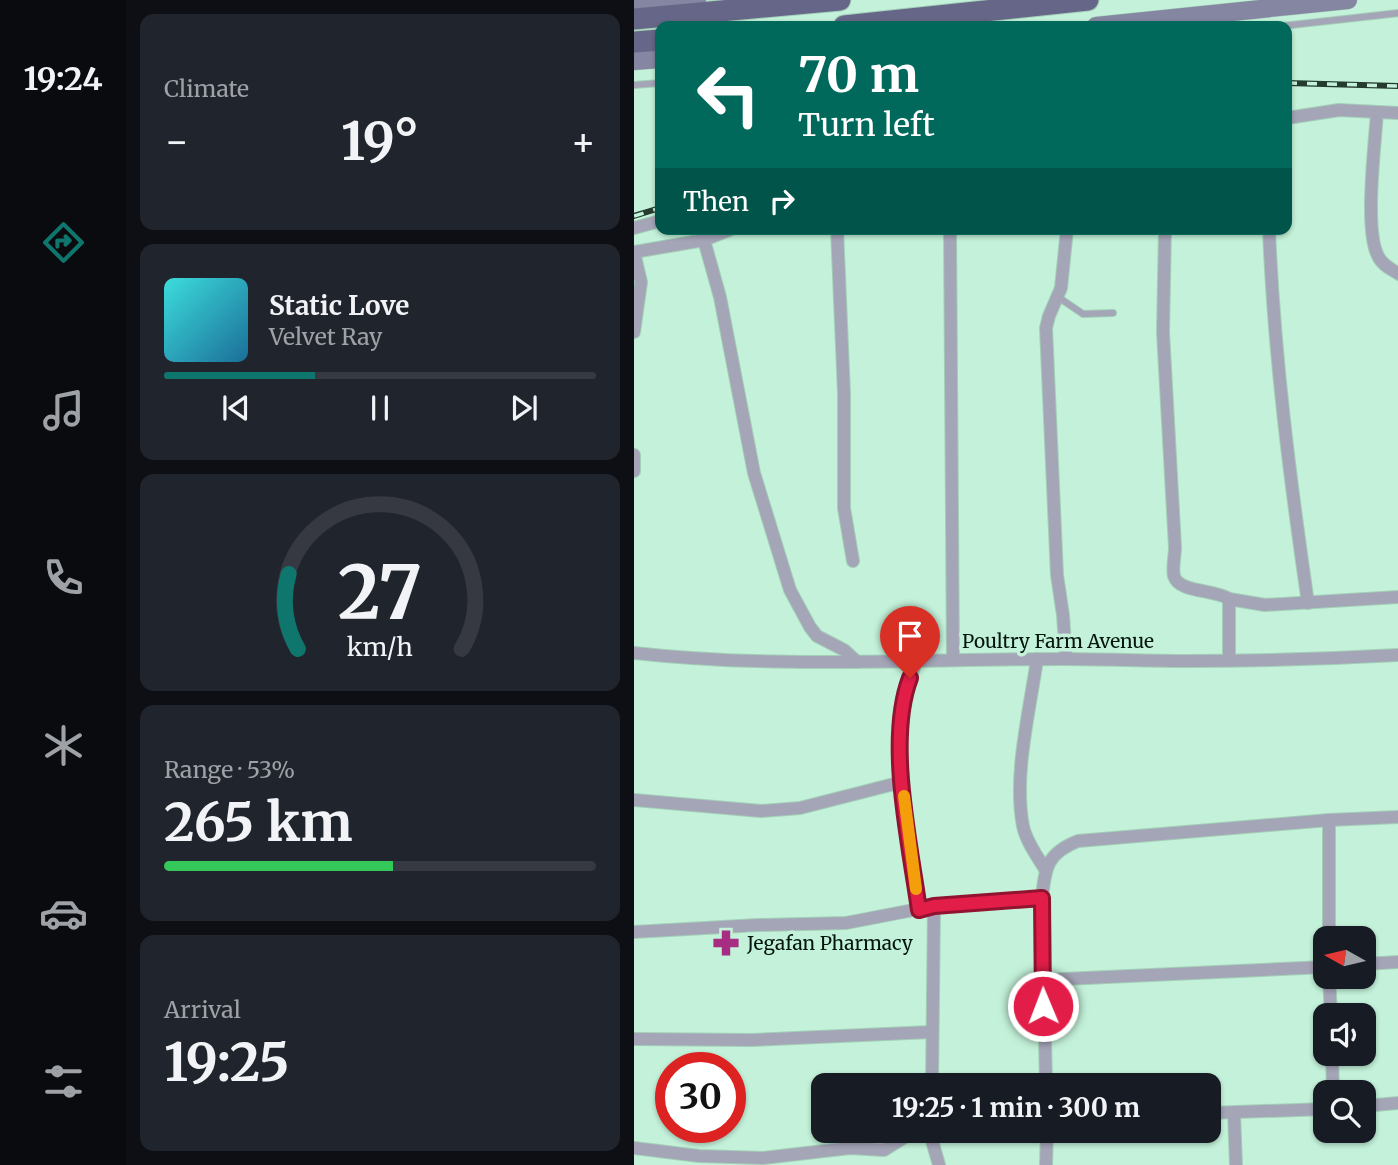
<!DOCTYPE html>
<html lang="en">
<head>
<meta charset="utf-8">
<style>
	body { margin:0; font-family:Merriweather,serif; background:#20242c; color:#f1f3f6; height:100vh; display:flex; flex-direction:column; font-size:26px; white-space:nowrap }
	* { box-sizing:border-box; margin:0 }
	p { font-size:23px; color:#9ea1a6 }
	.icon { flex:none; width:38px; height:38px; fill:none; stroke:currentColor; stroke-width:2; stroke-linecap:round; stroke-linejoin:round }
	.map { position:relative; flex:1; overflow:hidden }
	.panel { display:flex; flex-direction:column; gap:14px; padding:14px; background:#0d0f14; width:508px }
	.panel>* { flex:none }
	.top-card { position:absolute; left:21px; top:21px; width:637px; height:214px; border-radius:14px; box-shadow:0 2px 5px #0004; background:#00695c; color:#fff; overflow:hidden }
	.needle { width:46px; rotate:278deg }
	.buttons { position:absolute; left:679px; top:926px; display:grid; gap:14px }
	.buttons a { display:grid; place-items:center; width:63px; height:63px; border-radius:14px; background:#171b24; box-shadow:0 2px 5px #0004; font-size:35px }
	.speed { position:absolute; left:21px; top:1052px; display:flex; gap:14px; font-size:35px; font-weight:700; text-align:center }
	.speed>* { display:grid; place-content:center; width:91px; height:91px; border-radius:50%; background:#171b24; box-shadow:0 2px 5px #0004; line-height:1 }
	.speed .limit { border:10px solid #d22; background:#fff; color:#111 }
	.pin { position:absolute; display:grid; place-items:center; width:60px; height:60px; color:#fff; margin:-72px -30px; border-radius:50% 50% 50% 0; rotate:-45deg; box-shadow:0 0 7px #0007 }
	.pin .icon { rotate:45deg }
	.me { position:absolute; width:77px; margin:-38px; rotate:359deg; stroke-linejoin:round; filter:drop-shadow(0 0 5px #0008) }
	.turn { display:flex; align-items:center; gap:24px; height:147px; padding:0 28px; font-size:32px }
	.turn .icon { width:91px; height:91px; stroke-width:2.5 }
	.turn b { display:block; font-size:49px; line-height:60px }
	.then { display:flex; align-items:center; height:66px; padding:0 28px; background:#0003; gap:14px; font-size:26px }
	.big { font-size:52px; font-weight:700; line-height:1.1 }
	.panel .card { flex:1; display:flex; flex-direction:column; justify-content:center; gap:10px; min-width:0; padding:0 24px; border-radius:14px; background:#20242c }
	.panel .dial { align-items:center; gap:0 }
	.dial svg { height:182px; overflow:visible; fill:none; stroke:#363941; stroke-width:7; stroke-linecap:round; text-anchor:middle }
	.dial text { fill:#f1f3f6; stroke:none }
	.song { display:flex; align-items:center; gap:21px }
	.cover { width:84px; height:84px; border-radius:10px; background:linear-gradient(135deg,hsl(180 70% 55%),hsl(200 70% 35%)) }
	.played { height:7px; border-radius:4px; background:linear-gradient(90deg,#0f766e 35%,#363941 35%) }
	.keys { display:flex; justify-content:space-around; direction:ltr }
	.heat { display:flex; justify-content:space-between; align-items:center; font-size:38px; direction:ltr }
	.charge { height:10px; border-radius:5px; background:linear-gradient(90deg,#34c759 53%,#363941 0) }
	.trip { position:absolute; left:177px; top:1073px; width:410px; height:70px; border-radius:14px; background:#171b24; box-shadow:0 2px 5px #0004; font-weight:700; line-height:70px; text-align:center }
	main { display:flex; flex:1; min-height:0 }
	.menu { display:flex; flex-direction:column; width:126px; justify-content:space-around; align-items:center; background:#090b0e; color:#9ea1a6 }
	.menu .icon { width:49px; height:49px }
	.menu .on { color:#0f766e }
	.menu b { font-size:32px; color:#f1f3f6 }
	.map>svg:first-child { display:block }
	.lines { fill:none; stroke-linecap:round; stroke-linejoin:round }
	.service-casing { stroke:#a4ceb8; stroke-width:8 }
	.minor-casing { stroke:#a4ceb8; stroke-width:14 }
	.secondary-casing { stroke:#a4ceb8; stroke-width:19 }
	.trunk-casing { stroke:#a4ceb8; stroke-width:23 }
	.service { stroke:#a4a5b7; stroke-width:6 }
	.minor { stroke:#a4a5b7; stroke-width:12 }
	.secondary { stroke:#8586a1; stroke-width:18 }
	.trunk { stroke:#668; stroke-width:21 }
	.rail-casing { stroke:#253b30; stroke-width:6 }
	.rail { stroke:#c3f1d9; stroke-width:3.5; stroke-dasharray:10; stroke-linecap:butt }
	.route-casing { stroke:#92132f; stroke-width:18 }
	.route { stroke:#e11d48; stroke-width:12 }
	.slow { stroke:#f59e0b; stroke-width:12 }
	.labels { text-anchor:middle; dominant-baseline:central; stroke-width:7; stroke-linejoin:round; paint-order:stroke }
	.street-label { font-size:19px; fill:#04150d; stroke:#c3f1d9 }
	.poi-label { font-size:19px; fill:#04150d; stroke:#c3f1d9; text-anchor:start }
</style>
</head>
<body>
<main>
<nav class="menu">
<b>19:24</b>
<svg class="icon on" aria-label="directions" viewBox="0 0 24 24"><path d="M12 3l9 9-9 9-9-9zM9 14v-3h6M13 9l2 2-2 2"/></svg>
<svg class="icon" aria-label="music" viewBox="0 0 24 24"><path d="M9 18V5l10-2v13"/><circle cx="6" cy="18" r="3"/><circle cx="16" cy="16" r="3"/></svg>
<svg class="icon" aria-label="phone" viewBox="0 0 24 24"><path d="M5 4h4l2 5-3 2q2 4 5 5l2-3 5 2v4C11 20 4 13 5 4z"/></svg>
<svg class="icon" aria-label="climate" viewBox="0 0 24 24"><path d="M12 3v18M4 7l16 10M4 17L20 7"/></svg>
<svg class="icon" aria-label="car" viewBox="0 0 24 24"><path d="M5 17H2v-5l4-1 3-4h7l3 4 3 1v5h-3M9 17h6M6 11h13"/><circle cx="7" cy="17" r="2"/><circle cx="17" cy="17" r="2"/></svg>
<svg class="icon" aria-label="filters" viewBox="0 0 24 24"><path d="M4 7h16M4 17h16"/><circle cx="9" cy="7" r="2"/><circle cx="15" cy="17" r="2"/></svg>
</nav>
<section class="panel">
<div class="card"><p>Climate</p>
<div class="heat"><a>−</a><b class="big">19°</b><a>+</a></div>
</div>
<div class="card">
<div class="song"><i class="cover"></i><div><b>Static Love</b><p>Velvet Ray</p></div></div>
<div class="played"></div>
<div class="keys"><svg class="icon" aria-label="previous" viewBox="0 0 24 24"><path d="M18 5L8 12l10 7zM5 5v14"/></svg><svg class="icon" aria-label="pause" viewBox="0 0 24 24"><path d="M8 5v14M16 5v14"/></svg><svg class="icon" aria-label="next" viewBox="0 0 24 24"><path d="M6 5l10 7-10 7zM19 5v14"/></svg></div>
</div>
<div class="card dial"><svg viewBox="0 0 100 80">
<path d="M14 69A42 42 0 1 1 86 69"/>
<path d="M14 69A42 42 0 0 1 10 36" stroke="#0f766e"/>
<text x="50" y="56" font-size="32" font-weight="700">27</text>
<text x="50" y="72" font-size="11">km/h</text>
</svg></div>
<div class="card"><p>Range · 53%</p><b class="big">265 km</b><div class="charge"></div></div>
<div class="card"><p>Arrival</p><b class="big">19:25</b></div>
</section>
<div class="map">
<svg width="765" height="1165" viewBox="0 0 765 1165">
	<rect width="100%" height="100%" fill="#c3f1d9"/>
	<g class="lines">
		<!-- service casing -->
		<g class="service-casing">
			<g id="service">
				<path d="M648 26 765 13"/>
				<path d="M0 85 26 83"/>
				<path d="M424 297 449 314 479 313"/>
			</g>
		</g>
		<!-- minor casing -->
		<g class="minor-casing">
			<g id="minor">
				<path d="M743 112C741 145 730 230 744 256 748 265 757 269 765 274"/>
				<path d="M653 118 705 110 765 113"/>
				<path d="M0 228 26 221"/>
				<path d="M203 229 210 394V508L219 561"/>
				<path d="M316 229 319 660"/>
				<path d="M531 229 529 332 541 547C541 556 538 568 540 576 545 593 580 589 595 599"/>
				<path d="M635 229C640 355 656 479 674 603"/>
				<path d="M70 240 86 297 120 473 156 590 176 627 183 636 210 650 223 662"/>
				<path d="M0 252 70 240 98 229"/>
				<path d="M0 332 7 282 0 252"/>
				<path d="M0 455V471"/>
				<path d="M0 653C143 669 287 659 430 659 471 659 511 661 552 661 623 661 694 659 765 655"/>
				<path d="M403 659C396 710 379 775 389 826 392 841 403 856 411 869"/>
				<path d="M432 659 429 615 423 575 412 328 415 316 427 288 433 229"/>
				<path d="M595 660V599L631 605 765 597"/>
				<path d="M282 662 270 694 267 744 268 782 285 910"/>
				<path d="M0 800 127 811 166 808 268 782"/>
				<path d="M695 820V938"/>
				<path d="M408 898 412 1085"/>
				<path d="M0 932 124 925 212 923 300 906 408 898C411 868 413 853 444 841L695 820 765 817"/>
				<path d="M730 964 765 962"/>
				<path d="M695 976 697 1015"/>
				<path d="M408 980 691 967"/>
				<path d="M0 1039 118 1040 297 1032"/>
				<path d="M698 1054 699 1092"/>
				<path d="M298 1085 300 906"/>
				<path d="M730 1106 765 1103"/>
				<path d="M574 1113 691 1109"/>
				<path d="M600 1113 602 1165"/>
				<path d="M295 1130 305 1165"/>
				<path d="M0 1148 65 1156 129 1158 216 1148 250 1150 282 1130"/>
				<path d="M412 1165 413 1130"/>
			</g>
		</g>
		<!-- secondary casing -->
		<g class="secondary-casing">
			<g id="secondary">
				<path d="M0 5 63 0"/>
				<path d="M462 26 714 0"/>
				<path d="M0 61 26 59"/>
			</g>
		</g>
		<!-- trunk casing -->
		<g class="trunk-casing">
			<g id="trunk">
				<path d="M0 19 206 0"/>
				<path d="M210 26 454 0"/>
				<path d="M0 42 26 40"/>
			</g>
		</g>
		<!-- service -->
		<use href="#service" class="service"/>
		<!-- minor -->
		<use href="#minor" class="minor"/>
		<!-- secondary -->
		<use href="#secondary" class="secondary"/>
		<!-- trunk -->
		<use href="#trunk" class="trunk"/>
		<!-- rail casing -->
		<g class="rail-casing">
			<g id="rail">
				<path d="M653 83 765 86"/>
				<path d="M0 216 26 208"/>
			</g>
		</g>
		<!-- rail -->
		<use href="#rail" class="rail"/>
	</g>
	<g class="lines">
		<!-- route casing -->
		<g class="route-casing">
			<path id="route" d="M276 678C252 741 276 844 285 910L300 906 408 898 409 1006"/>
		</g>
		<!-- route -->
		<use href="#route" class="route"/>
		<!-- slow -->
		<path class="slow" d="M270 796 282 889"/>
	</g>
	<!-- icons -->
	<defs>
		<g id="pharmacy-bare" transform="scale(2.1)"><path d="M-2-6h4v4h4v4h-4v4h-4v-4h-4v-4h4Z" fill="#a62d82" stroke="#c3f1d9" stroke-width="2.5" paint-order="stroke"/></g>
	</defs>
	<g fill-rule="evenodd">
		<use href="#pharmacy-bare" x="92" y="943"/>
	</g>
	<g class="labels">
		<!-- street labels -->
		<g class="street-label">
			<text x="424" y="641">Poultry Farm Avenue</text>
		</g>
		<!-- poi labels -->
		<g class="poi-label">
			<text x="113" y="943">Jegafan Pharmacy</text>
		</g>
	</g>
</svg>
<div class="buttons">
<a><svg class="needle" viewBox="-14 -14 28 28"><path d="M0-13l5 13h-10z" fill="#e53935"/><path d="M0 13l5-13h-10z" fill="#9ea1a6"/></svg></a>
<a><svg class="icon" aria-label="sound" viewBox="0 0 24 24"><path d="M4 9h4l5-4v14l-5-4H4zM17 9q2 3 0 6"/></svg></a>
<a><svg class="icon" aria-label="search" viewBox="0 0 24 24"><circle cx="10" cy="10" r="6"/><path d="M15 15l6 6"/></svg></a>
</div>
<div class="speed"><div class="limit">30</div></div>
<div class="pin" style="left:276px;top:678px;background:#d93025"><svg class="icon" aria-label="arrive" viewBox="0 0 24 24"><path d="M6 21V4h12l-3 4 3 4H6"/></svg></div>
<svg class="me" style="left:409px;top:1006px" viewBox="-20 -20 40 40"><circle r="17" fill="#e11d48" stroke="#fff" stroke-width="3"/><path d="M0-11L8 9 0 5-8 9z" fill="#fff"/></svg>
<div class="trip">19:25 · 1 min · 300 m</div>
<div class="top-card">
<div class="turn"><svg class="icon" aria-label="left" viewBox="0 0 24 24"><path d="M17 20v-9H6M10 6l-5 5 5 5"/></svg><div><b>70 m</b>Turn left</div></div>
<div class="then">Then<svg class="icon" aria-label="right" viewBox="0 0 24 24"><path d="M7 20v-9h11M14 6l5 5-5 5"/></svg></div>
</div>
</div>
</main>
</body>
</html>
